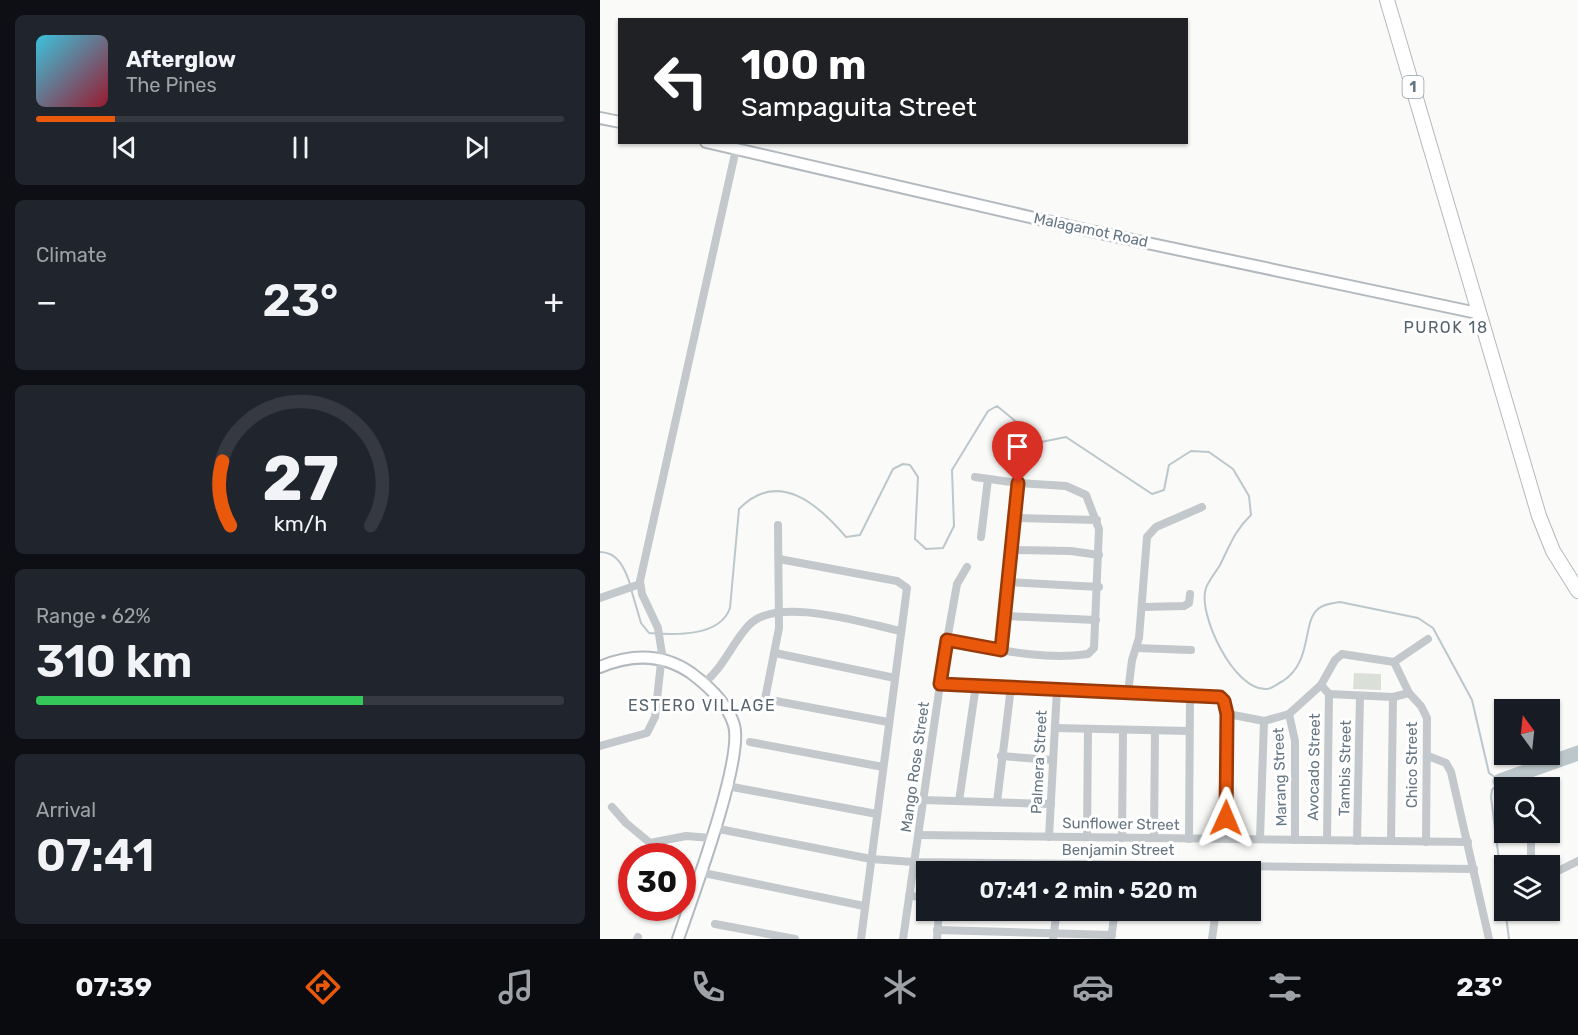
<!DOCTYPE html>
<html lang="en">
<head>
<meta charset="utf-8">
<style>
	body { margin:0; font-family:Rubik,sans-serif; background:#20242c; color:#f1f3f6; height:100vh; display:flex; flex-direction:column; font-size:22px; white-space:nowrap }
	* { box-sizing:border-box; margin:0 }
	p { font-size:20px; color:#9ea1a6 }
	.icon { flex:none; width:33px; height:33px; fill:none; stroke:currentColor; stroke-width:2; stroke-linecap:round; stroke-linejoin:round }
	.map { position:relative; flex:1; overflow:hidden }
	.side { display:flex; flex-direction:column; gap:15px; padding:15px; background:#0d0f14; width:600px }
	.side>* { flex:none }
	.top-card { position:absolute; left:18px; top:18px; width:570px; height:126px; border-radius:0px; box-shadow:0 2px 4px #0004; background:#202124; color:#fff; overflow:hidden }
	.needle { width:39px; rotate:345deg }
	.buttons { position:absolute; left:894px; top:699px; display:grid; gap:12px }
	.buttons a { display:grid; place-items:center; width:66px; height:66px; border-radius:0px; background:#171b24; box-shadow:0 2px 4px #0004; font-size:30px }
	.speed { position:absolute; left:18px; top:843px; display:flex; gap:12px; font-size:30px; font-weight:700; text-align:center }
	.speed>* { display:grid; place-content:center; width:78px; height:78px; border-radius:50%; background:#171b24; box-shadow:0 2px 4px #0004; line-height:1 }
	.speed .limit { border:9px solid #d22; background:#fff; color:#111 }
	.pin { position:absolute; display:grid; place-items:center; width:51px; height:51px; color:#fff; margin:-62px -26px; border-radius:50% 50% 50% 0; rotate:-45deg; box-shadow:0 0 6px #0007 }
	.pin .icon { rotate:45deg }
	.me { position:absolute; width:66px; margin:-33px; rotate:1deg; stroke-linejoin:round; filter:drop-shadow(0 0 4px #0008) }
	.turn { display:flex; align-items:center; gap:21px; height:126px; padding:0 24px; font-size:27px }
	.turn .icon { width:78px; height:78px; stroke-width:2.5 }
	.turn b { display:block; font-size:42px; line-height:51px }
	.big { font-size:45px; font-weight:600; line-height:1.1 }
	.side .widget { flex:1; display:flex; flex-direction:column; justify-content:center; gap:9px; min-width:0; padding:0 21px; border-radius:9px; background:#20242c }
	.side .dial { align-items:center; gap:0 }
	.dial svg { height:156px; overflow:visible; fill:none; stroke:#363941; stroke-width:7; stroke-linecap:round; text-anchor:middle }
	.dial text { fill:#f1f3f6; stroke:none }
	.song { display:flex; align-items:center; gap:18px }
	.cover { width:72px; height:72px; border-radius:9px; background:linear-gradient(135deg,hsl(190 70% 55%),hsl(350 70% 35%)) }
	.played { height:6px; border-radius:3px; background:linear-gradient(90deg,#ea580c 15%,#363941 15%) }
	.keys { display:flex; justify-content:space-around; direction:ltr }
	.heat { display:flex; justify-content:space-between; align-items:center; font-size:33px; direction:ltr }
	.charge { height:9px; border-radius:4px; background:linear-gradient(90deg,#34c759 62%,#363941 0) }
	.trip { position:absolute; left:316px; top:861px; width:345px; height:60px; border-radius:0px; background:#171b24; box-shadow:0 2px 4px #0004; font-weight:600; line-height:60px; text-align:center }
	.dock { display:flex; height:96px; justify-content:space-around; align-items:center; background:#090b0e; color:#9ea1a6 }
	.dock .icon { width:42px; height:42px }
	.dock .on { color:#ea580c }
	.dock b { font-size:27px; color:#f1f3f6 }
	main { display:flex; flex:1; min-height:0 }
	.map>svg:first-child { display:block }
	.green { fill:#dadfd7 }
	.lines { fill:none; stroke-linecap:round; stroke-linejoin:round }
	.stream { stroke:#bbc7cb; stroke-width:2 }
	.river { stroke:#bbc7cb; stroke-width:15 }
	.secondary-casing { stroke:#b3babf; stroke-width:14 }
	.highway-casing { stroke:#b4b9bd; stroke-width:16 }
	.street { stroke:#c3c8cc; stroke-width:8 }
	.secondary { stroke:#fff; stroke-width:10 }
	.highway { stroke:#fff; stroke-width:14 }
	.route-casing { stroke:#983908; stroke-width:15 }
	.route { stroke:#ea580c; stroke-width:10 }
	.labels { text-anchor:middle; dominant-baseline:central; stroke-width:6; stroke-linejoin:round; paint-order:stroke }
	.shield { fill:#fff; stroke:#939fa8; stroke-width:1.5 }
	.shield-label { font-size:14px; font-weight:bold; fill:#657683 }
	.street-label { font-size:15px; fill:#657683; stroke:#fff }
	.neighbourhood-label { font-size:16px; letter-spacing:1.5px; fill:#57646e; stroke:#fff }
</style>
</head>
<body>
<main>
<section class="side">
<div class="widget">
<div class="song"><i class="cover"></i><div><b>Afterglow</b><p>The Pines</p></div></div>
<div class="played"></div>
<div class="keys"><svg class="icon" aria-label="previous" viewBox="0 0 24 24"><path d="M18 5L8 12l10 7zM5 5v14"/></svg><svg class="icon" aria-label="pause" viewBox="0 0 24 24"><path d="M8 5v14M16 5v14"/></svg><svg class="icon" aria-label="next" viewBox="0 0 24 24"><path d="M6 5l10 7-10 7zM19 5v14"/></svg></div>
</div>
<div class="widget"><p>Climate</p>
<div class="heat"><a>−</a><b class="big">23°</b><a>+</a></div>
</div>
<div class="widget dial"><svg viewBox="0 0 100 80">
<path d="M14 69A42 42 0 1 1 86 69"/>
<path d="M14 69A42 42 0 0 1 10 36" stroke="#ea580c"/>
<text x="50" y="56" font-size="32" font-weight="700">27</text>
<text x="50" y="72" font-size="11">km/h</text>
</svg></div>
<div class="widget"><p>Range · 62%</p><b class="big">310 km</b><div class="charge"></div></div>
<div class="widget"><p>Arrival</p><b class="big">07:41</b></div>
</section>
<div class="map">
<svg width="978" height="939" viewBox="0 0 978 939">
	<rect width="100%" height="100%" fill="#fafaf8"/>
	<!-- green -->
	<path class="green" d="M754 673 781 674V690L753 689Z"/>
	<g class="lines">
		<!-- stream -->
		<g class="stream">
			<path d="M0 552C18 552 25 569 30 584"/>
			<path d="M31 589 41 623 49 633C75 635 120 637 130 608L139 509C178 469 218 504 246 537L260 535 293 469 303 464 310 465 318 477 315 539 326 549 343 548 354 526 352 470 388 411 397 406 441 442 466 437 552 494 564 490 569 465 591 451 609 452 633 469 649 496 651 515C635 530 630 545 620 565 616 572 609 580 606 588 597 613 634 692 667 689 673 688 677 684 683 681 713 661 702 622 718 609 723 604 733 603 740 602L818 618 833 628 872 700 889 773 900 781 892 790 891 797 909 939"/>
		</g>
		<!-- river -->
		<path class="river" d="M900 781 978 753"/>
		<!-- secondary casing -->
		<g class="secondary-casing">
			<g id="secondary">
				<path d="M0 118 20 122"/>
				<path d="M106 142 486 230 877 313"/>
				<path d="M0 667C31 654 62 653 91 673 107 685 128 704 134 725 144 759 92 898 78 939"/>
			</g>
		</g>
		<!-- highway casing -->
		<g class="highway-casing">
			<path id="highway" d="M787 0 939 516 953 551 978 591"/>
		</g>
		<!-- street -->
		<g class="street">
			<path d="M415 518 497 520"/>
			<path d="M178 525 179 628 165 699 288 722"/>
			<path d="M381 537 388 479"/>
			<path d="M412 550 471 551 499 555"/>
			<path d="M179 559 297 581 307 588 261 939"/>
			<path d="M409 582 499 587"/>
			<path d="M0 598 40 584"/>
			<path d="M542 607 584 606 589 603 590 594"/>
			<path d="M405 616 496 620"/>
			<path d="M347 640C393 648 440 661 488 654L494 648 499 529 486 495 466 486 418 483 375 477"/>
			<path d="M536 648 591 650"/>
			<path d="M401 650 418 483"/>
			<path d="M175 653 295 678"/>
			<path d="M794 662 809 693 821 706 827 718 826 842"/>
			<path d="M104 683C124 667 132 643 149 625 177 595 266 624 301 631"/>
			<path d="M340 684 620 697 624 701 628 714 626 839"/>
			<path d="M721 685 729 694 793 697 809 693"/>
			<path d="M528 692 532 660 539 638 547 537 556 527 602 507"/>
			<path d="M628 714 664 721 689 714 721 685 735 660 742 654 794 662 828 639"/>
			<path d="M689 714 695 741V840"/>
			<path d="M455 728 589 731"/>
			<path d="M150 742 283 767"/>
			<path d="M0 746 47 733 55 717 62 654 58 628 42 594 40 581 136 149"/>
			<path d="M401 756 452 760"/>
			<path d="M828 756 846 763 851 772 889 939"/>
			<path d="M127 786 277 814"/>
			<path d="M323 800 451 804"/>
			<path d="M359 801 376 685"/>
			<path d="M397 802 411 687"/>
			<path d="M12 807 26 823 50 843 86 836 111 838"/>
			<path d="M114 828 271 859 314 862 874 869"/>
			<path d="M931 834V858L933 866"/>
			<path d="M319 835 868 842"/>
			<path d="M449 837 457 689"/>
			<path d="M487 837 488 729"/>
			<path d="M522 838 523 730"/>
			<path d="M554 838 555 731"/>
			<path d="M589 839 590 695"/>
			<path d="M660 839 664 721"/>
			<path d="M727 840 729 694"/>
			<path d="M757 841 760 696"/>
			<path d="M791 841 793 697"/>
			<path d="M99 872 264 906"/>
			<path d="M950 875 978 861"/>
			<path d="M309 896 327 897"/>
			<path d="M115 924 195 939"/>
			<path d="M337 930 512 935"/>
			<path d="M37 939 38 937"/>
			<path d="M303 939 344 657 357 584 367 567"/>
			<path d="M337 939 339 910"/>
			<path d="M453 939 457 910"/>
			<path d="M511 939 515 910"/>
			<path d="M612 939 616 910"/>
		</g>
		<!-- secondary -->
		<use href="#secondary" class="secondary"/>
		<!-- highway -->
		<use href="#highway" class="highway"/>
	</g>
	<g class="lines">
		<!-- route casing -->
		<g class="route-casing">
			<path id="route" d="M418 483 401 650 347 640 340 684 620 697 624 701 627 714 626 818"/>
		</g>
		<!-- route -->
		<use href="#route" class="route"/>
	</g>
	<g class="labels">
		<!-- shield labels -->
		<rect class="shield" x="802.5" y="76" width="21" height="22" rx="4.5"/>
		<g class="shield-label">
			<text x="813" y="87">1</text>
		</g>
		<!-- street labels -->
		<g class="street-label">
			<text transform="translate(491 230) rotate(12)">Malagamot Road</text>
			<text transform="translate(439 762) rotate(-87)">Palmera Street</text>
			<text transform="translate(812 765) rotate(-90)">Chico Street</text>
			<text transform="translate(315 767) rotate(-82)">Mango Rose Street</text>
			<text transform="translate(714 767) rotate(-89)">Avocado Street</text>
			<text transform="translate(745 768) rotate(-89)">Tambis Street</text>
			<text transform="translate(680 777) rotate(-92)">Marang Street</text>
			<text transform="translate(521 824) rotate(1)">Sunflower Street</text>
			<text x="518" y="850">Benjamin Street</text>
		</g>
		<!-- neighbourhood labels -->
		<g class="neighbourhood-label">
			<text x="846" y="327">PUROK 18</text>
			<text x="102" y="705">ESTERO VILLAGE</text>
		</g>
	</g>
</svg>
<div class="buttons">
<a><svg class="needle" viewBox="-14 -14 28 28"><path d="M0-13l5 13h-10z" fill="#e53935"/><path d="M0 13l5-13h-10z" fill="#9ea1a6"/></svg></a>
<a><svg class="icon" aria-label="search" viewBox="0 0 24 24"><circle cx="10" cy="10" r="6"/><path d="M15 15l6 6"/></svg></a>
<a><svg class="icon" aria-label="layers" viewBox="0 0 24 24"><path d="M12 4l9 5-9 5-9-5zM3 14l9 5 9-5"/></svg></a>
</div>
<div class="speed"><div class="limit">30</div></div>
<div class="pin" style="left:418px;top:483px;background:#d93025"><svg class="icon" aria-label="arrive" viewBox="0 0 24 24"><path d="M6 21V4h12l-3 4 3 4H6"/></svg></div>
<svg class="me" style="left:626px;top:818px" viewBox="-20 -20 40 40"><path d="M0-17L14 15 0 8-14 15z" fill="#ea580c" stroke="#fff" stroke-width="4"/></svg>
<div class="trip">07:41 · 2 min · 520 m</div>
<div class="top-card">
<div class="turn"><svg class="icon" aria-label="left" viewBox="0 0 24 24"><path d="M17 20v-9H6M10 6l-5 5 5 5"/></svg><div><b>100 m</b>Sampaguita Street</div></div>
</div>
</div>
</main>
<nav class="dock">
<b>07:39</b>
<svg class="icon on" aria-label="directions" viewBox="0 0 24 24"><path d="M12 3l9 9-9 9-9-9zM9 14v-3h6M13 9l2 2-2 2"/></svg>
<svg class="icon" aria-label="music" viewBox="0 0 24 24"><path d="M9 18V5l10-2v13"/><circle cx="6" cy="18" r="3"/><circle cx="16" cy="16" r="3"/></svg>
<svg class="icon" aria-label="phone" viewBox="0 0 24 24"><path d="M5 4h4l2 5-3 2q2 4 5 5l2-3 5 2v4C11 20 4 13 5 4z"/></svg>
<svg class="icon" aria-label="climate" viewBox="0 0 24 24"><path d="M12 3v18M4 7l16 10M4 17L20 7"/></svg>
<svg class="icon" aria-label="car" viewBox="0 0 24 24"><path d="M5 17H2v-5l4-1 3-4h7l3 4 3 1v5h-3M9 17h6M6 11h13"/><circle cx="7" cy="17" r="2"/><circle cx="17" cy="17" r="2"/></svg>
<svg class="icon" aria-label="filters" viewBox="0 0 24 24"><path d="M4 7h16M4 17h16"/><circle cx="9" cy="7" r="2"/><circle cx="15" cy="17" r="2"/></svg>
<b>23°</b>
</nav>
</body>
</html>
